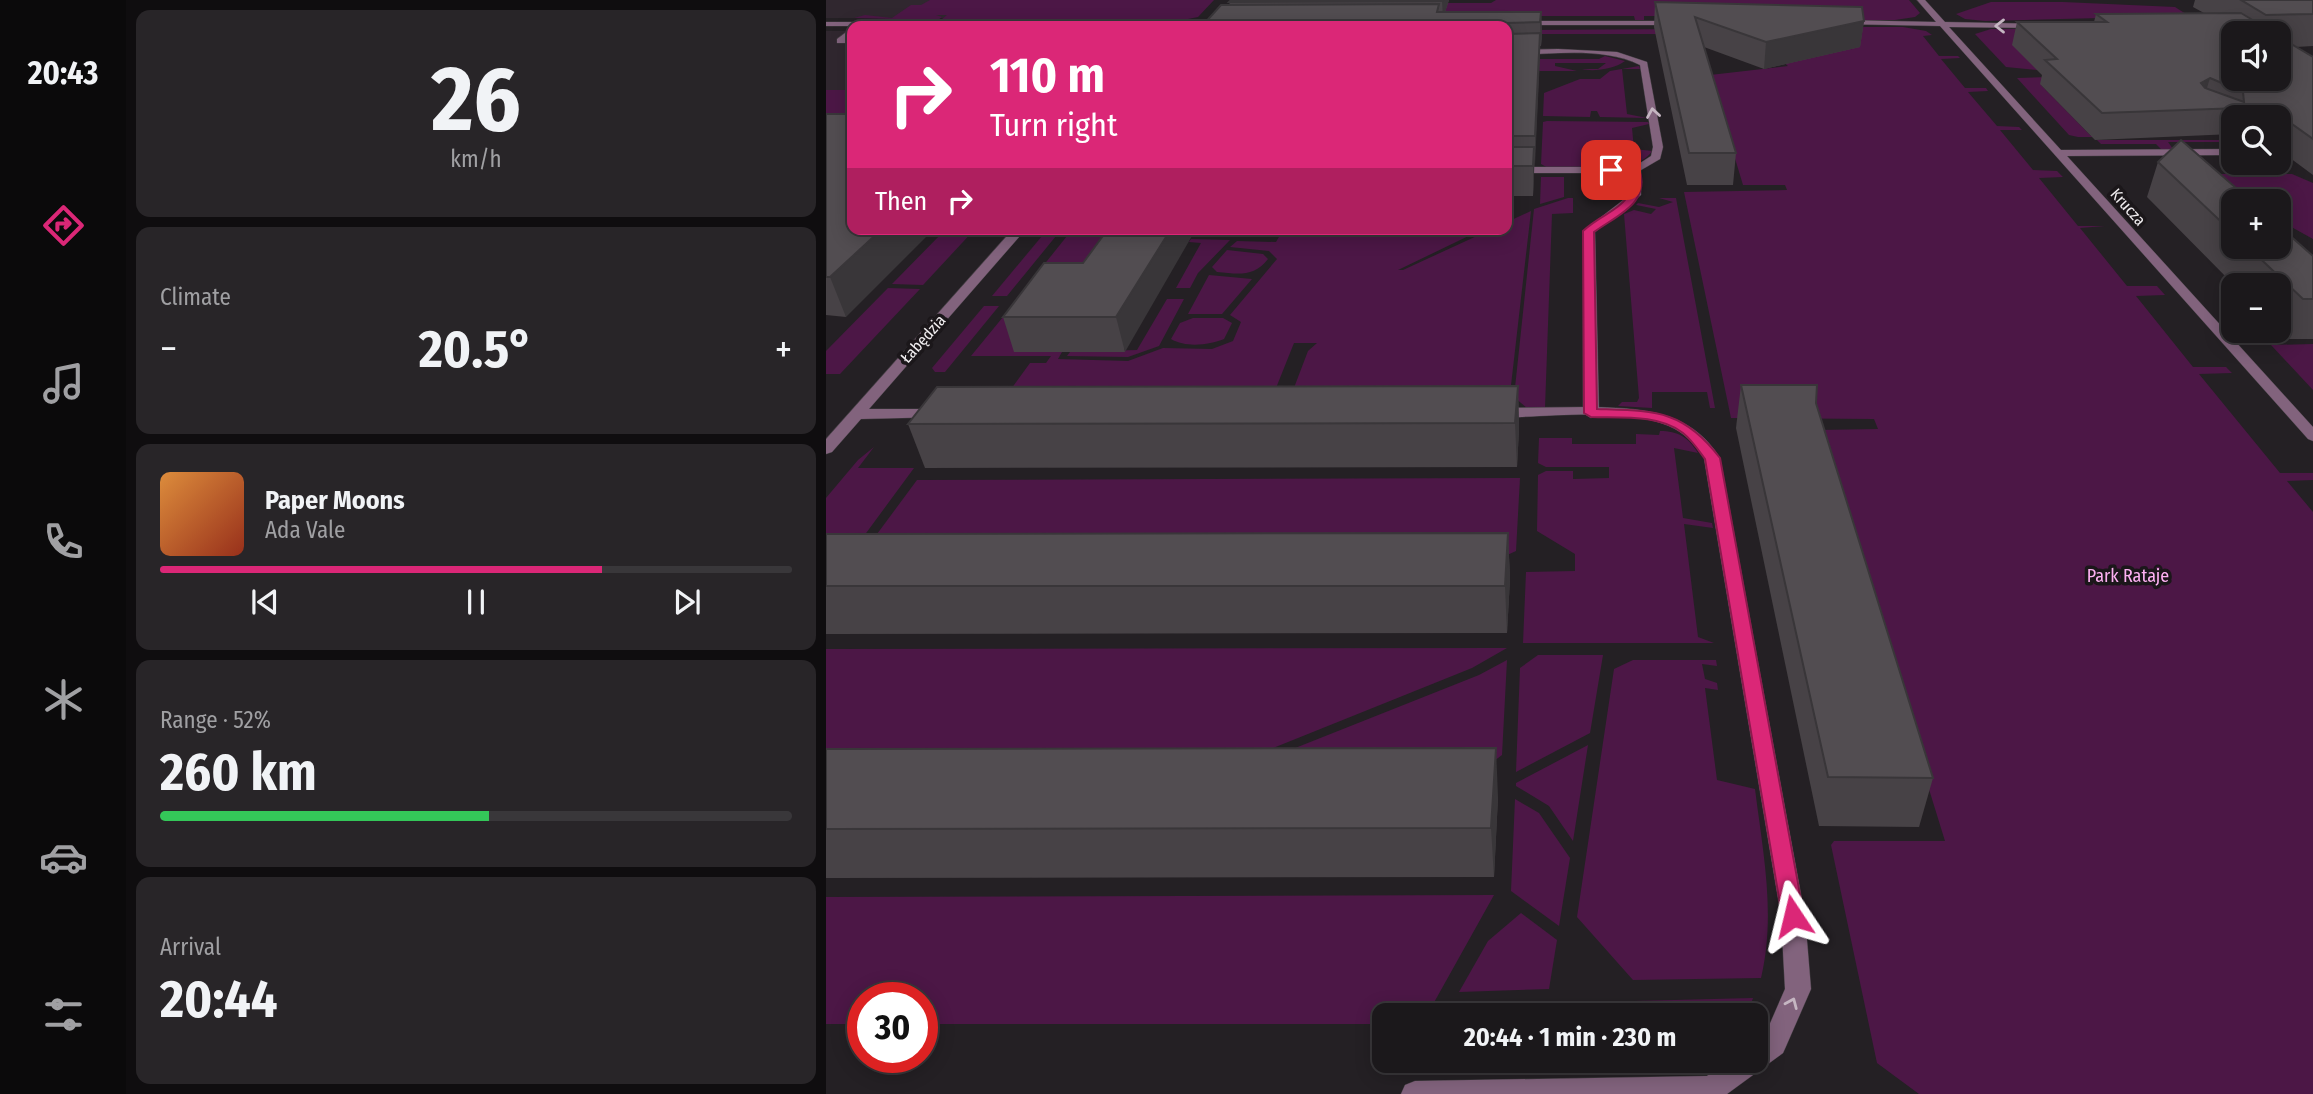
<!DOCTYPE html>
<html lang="en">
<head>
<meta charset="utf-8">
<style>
	body { margin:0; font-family:"Fira Sans Condensed",sans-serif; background:#282528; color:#f1f3f6; height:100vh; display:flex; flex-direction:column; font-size:26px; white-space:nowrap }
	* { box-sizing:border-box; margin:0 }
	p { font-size:23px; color:#a0a0a3 }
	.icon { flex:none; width:38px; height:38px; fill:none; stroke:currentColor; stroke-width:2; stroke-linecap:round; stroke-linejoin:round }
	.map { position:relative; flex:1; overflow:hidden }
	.drawer { display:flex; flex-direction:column; gap:10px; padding:10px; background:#0f0d0f; width:700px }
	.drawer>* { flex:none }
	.guide { position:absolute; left:21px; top:21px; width:665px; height:214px; border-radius:14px; box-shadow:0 4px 18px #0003,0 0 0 2px #39373a; background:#db2777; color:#fff; overflow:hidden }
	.tools { position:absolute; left:1395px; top:21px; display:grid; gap:14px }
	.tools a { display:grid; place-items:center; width:70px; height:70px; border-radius:14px; background:#1b181b; box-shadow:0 4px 18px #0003,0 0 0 2px #39373a; font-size:35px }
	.speed { position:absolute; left:21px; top:982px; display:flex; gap:14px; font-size:35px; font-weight:700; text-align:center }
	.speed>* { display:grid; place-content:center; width:91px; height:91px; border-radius:50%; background:#1b181b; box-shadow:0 4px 18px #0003,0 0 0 2px #39373a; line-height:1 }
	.speed .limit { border:10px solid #d22; background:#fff; color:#111 }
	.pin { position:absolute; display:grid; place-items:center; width:60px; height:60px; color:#fff; margin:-30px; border-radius:14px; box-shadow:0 4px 10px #0006 }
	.me { position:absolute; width:77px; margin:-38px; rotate:350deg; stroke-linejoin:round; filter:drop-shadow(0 0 5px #0008) }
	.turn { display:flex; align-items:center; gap:24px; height:147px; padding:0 28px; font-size:32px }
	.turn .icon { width:91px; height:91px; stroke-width:2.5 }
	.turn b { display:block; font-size:49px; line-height:60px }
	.then { display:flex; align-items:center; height:66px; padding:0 28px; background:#0003; gap:14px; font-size:26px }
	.big { font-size:52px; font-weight:700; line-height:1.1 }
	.drawer .tile { flex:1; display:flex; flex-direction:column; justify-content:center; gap:10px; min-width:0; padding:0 24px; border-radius:14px; background:#282528 }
	.drawer .dial { align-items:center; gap:0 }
	.dial b { font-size:91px; line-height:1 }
	.song { display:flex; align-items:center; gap:21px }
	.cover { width:84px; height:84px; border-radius:10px; background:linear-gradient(135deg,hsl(30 70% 55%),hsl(10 70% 35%)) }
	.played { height:7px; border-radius:4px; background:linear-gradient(90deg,#db2777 70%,#39373a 70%) }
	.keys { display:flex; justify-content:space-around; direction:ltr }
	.heat { display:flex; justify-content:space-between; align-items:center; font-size:38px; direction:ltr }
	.charge { height:10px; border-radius:5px; background:linear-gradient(90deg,#34c759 52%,#39373a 0) }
	.trip { position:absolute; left:546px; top:1003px; width:396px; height:70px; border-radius:14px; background:#1b181b; box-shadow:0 4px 18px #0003,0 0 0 2px #39373a; font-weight:700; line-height:70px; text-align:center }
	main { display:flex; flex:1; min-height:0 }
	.menu { display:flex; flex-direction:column; width:126px; justify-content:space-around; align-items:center; background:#0b0a0b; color:#a0a0a3 }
	.menu .icon { width:49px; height:49px }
	.menu .on { color:#db2777 }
	.menu b { font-size:32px; color:#f1f3f6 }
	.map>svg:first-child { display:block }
	.built { fill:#30272f }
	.green { fill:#4c1746 }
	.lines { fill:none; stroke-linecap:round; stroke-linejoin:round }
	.lane-casing { stroke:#413d41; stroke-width:1 }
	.street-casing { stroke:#413d41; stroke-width:1 }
	.lane { fill:#82637d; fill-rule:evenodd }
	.street { fill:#82637d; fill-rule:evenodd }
	.wall { fill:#474246; fill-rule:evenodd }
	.shaded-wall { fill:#393639 }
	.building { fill:#524d51; stroke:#393639; stroke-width:2; fill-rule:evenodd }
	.oneway { stroke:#c5b6c2 }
	.route { fill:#db2777; stroke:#8e194d; stroke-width:2 }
	.labels { text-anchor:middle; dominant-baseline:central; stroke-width:7; stroke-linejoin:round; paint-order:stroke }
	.far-street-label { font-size:16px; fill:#f1eef0; stroke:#1b171a }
	.park-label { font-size:18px; fill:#feb1f3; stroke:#1b171a }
</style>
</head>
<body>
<main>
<nav class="menu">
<b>20:43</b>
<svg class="icon on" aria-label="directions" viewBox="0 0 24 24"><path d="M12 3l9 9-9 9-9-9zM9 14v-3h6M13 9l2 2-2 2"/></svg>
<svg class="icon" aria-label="music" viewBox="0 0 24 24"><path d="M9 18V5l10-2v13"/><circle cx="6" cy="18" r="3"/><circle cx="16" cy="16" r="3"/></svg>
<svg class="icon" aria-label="phone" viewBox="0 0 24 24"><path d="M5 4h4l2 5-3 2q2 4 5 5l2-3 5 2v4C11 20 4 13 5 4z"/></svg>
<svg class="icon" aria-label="climate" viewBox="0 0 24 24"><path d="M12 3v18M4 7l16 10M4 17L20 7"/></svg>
<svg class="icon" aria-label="car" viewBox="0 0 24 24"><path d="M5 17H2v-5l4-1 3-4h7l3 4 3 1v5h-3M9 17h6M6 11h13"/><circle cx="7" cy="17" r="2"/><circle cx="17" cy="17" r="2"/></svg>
<svg class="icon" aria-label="filters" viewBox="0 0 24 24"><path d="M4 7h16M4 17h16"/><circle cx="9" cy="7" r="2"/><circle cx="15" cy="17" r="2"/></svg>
</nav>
<section class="drawer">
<div class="tile dial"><b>26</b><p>km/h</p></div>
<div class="tile"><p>Climate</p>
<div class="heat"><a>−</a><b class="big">20.5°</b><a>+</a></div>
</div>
<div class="tile">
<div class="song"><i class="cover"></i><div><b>Paper Moons</b><p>Ada Vale</p></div></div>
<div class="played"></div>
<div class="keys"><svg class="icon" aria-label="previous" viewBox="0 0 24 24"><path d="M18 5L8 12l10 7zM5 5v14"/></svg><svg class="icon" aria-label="pause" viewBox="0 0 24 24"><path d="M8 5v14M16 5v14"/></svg><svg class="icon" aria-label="next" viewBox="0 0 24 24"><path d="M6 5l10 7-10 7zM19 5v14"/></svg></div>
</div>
<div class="tile"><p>Range · 52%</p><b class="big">260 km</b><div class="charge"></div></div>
<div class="tile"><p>Arrival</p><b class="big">20:44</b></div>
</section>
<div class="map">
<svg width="1487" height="1094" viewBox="0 0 1487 1094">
	<rect width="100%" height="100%" fill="#242024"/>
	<!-- built -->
	<g class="built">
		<path d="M0 0H217L192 18H0Z"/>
		<rect x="0" y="31" width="26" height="98"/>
	</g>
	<!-- green -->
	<g class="green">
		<path d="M104 0H388L372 17 362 19H116L121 15H110L116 17 112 20 28 18 39 15 66 18 85 5H95Z"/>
		<path d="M670 0H1083L1094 13 1089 17 1069 20H914L912 16H818V20H809L808 16H610L590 3H665Z"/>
		<path d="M1165 2H1237L1349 7 1360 14 1353 16 1159 21 1139 19 1130 14Z"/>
		<path d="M981 27H1077L1100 31 1106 35 1097 36 1113 56H1132L1134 58 1115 59 1139 88H1160L1162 91 1142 92 1171 126 1193 127 1196 130H1174L1207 170 1231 171 1237 177 1213 178 1252 226H1279L1254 228 1301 286H1331L1339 295 1310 296 1367 367H1400L1406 373 1373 374 1454 473H1487V480L1461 481 1487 512V1094H1093L1051 1063 1005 845 1008 841H1119L992 430 1052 429 1048 419 905 418 858 192 961 190 959 185H917L884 75 962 66 949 55Z"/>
		<path d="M1403 28 1407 33 1211 70 1180 67 1149 34 1165 29Z"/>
		<path d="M866 29 867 34H681V30Z"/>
		<path d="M681 55 712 59H773L779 56 799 61C789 69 767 72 756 69H772L780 63H729V66L751 71H714L681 58Z"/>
		<path d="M813 66 814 69H796L801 114 821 118 774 117 771 111H765L764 117 717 116 718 93 754 79H774L784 71Z"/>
		<path d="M1224 77 1215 85 1265 136 1287 137H1252L1243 135 1191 78Z"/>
		<rect x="0" y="90" width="26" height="40"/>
		<path d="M721 121 822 122 823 124 806 128 808 149 826 151C812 175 747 168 722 168L715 164 717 122Z"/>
		<path d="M1271 140H1402L1405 142H1342L1347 149 1336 150 1330 144H1275Z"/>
		<path d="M1372 174H1466L1487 183V239L1453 220 1452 201H1417Z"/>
		<path d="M715 177H738V197L714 204Z"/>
		<path d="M742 198H747V213L726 214 719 408H701L688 397 708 209Z"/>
		<path d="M833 198H850L889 408H884L881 392H826V408L792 406 796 402H811L813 398 798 214 808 210 825 214 830 209 810 205 812 203 833 207 847 202Z"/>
		<path d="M705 211 684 394 466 393 482 351 491 343H468L448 393 180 396 204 363H220L225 356H145L186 306 228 352H236L232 359 302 361 337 348 386 349 407 341 415 322 404 315 451 259 443 251 404 247 411 241 450 242 454 235 369 233 371 229H657L572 270H577L666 229H681V222Z"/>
		<path d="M120 229H149L97 285 66 284Z"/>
		<path d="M216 236H230L181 296H166Z"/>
		<path d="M241 236H306L266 296H193Z"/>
		<path d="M365 239 404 240 372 273 364 288H350L375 243 363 242Z"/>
		<path d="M401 250 437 254 442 259C428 277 413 274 391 272L386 267Z"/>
		<path d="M383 275 426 279 396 314H362Z"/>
		<path d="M62 288 94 289 14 374H0V351Z"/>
		<path d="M341 299H358L333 346 302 357 241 356 244 352 311 350Z"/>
		<path d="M158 306H173L119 372H109L106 368Z"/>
		<path d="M367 318H397L406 323 398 339C383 345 360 348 345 339L354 323Z"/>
		<path d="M1487 344V390L1445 345Z"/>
		<path d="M834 431C852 431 862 437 872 453L848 448 857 518 886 523 887 528 858 524 872 637 888 643H697L700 572 749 571V554L711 531 712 475 720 471H747V479L783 478V467H720L712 463 713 438H746V444H810V434L833 435Z"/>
		<path d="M48 447 32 468H88L21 559 0 564V498L32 460Z"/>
		<path d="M694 478 690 551 666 562 37 553 91 480Z"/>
		<path d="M681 648 646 668 385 773 0 774V649Z"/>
		<path d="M712 655H777L764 733 690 772 694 668Z"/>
		<path d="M681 660 676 755 652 773 424 766 653 675Z"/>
		<path d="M807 660H890L891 666 876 664 879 679 891 683 892 690 879 688 891 780 929 789C937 853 950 915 935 978L807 980 751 917 788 669Z"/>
		<path d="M762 745 747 841 723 806 690 786V783Z"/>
		<path d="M689 799 713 813 744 858 733 926 685 891Z"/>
		<path d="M668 895 601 1015H558V1024H96V998H37V1024H0V897Z"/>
		<path d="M695 913 731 940 723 989 633 992 662 941Z"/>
		<path d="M927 998 921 1015H753L768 1002Z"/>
		<path d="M721 1003 719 1015H641L655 1004Z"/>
		<path d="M746 1060H878V1061L844 1074H753Z"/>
		<path d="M597 1061V1060L711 1061 693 1074H590Z"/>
	</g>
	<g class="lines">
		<!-- lane casing -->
		<g class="lane-casing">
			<g id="lane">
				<path d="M23 30H26V36L22 39H26V43H11V39Z"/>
				<path d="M810 167 815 170V195L769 232 773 413 765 418 757 413V231L805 194V170Z"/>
			</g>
		</g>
		<!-- street casing -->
		<g class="street-casing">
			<g id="street">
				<path d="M1091 0H1099L1119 22 1217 24 1214 28 1123 27 1235 150 1407 149V155L1241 156 1487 427V441L1482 439 1114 26 1015 24 1011 22 1015 20 1110 22Z"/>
				<path d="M690 21H850L854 23 850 25H693Z"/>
				<path d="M0 22H402L406 24 402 26H0Z"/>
				<path d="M732 49 791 52 821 62 837 147 834 159 810 173H681V167H808L825 156 827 147 814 65C775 46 723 55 681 55V50Z"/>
				<path d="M187 229H200L43 409H113L121 414 118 417 35 419 6 452 0 454V439Z"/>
				<path d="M761 407C813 408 864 409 894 458L979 916 985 989 961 1044 957 1053 901 1094H575L579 1085 589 1081 881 1076 902 1060H929V1041L939 1035 959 989 955 916 878 458C870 444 857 432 843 426 800 407 717 417 670 418L662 413 670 408Z"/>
			</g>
		</g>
		<!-- lane -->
		<use href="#lane" class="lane"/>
		<!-- street -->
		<use href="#street" class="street"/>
	</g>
	<!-- wall -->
	<g class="wall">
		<path d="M405 0H623L619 12H715L716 35 715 46H714L707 196H681V26H376L404 5 403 2Z"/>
		<path d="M1369 0H1487V46L1470 47 1487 57V175L1452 149V117H1407V134L1269 140 1214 84 1216 75 1186 45 1191 22H1268L1270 14 1378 13 1367 7ZM1407 33H1452V79Z"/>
		<path d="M829 2 1038 21 1034 47 938 69 878 47 910 153 907 185H861L828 27Z"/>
		<path d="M0 114 20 317 0 315Z"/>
		<path d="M1332 162 1407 201V247H1452L1487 256V339H1460L1452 331V285H1408L1321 197Z"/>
		<path d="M282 229 299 352H188L177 317 257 263Z"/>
		<path d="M915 385 990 403 1107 778 1093 827 993 826 910 428Z"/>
		<path d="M692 386 693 429 691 467 99 468 82 424Z"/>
		<path d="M682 533 684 579 681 633 0 634V534Z"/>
		<path d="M0 749 672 797 668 877 0 878Z"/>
	</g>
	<!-- shaded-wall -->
	<g class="shaded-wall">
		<path d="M617 0H623L617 18 616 1Z"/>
		<path d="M715 12 716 35 715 46 714 22Z"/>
		<path d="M1038 21 1034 47 938 69 940 42Z"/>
		<path d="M714 33V57L709 164V136Z"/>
		<path d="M1384 78 1376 104 1375 83Z"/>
		<path d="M708 147V176L707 196V166Z"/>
		<path d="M56 229H108L20 317 4 277Z"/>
		<path d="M345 229H370L299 352 290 317Z"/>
		<path d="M692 386 693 429 691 467 689 423Z"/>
		<path d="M682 533 684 579 681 633 679 586Z"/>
		<path d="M670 748 672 797 668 877 665 828Z"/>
	</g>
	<!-- building -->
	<g class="building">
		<path d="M405 0H617L616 1 403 2Z"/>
		<path d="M1415 0H1487V14L1440 15Z"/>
		<path d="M829 2 1036 7 1038 21 940 42 869 17 910 153H863Z"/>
		<path d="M613 4 611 12H715L714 22 680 23 678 26H376L395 5Z"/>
		<path d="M1415 13 1448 33H1407V79H1452V36L1487 57V139L1442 107 1276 113 1219 60 1231 59 1191 22H1281L1270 14ZM1384 78 1417 92 1418 102 1379 88 1375 83Z"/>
		<path d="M714 33 709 136H681V34Z"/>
		<path d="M0 114H26V229H56L4 277H0Z"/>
		<path d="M1355 140 1425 201H1407V233L1332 162Z"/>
		<path d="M681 147H708L707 166H681Z"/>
		<path d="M1452 225 1487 256V299H1477L1422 247H1452Z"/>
		<path d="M282 229H345L290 317H177L218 263H257Z"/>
		<path d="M915 385H991L990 403 1107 778 1002 777Z"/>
		<path d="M692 386 689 423 82 424 111 387Z"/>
		<path d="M682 533 679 586H0V534Z"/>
		<path d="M670 748 665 828 0 829V749Z"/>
	</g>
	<!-- one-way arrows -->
	<defs><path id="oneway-chevron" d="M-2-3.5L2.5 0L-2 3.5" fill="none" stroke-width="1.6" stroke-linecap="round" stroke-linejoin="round" transform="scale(1.75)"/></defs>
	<g class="oneway">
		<use href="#oneway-chevron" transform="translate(1174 26) rotate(-180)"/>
		<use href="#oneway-chevron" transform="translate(827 113) rotate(-99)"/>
		<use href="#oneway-chevron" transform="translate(966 1003) rotate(-67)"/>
	</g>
	<!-- route -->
	<path class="route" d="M785 167 813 168C825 203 793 214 768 232L771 409C828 411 857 409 894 458L978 916 975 922 967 925 959 922 956 916 879 459C873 451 866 440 857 433 833 414 794 418 765 417L758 413 757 231C780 209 810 209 805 172H781V168Z"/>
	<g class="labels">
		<!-- far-street labels -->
		<g class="far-street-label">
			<text transform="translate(1302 207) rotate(48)">Krucza</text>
			<text transform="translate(97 339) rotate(-48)">Łabędzia</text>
		</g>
		<!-- park labels -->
		<g class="park-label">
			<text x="1302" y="576">Park Rataje</text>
		</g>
	</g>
</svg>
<div class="tools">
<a><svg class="icon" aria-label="sound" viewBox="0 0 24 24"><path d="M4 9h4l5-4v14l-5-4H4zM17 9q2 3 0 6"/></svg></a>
<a><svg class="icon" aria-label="search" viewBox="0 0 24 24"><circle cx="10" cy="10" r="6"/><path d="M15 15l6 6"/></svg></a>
<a>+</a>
<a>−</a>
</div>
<div class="speed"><div class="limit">30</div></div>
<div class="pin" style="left:785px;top:170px;background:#d93025"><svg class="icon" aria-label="arrive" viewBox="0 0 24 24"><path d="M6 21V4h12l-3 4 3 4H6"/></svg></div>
<svg class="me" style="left:967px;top:916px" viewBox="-20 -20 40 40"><path d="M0-17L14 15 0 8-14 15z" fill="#db2777" stroke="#fff" stroke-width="4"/></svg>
<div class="trip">20:44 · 1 min · 230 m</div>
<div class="guide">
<div class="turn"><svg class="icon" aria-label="right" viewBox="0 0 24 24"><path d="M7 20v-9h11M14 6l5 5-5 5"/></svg><div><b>110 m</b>Turn right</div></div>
<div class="then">Then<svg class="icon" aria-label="right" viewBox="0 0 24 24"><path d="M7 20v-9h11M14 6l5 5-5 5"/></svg></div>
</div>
</div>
</main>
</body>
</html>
